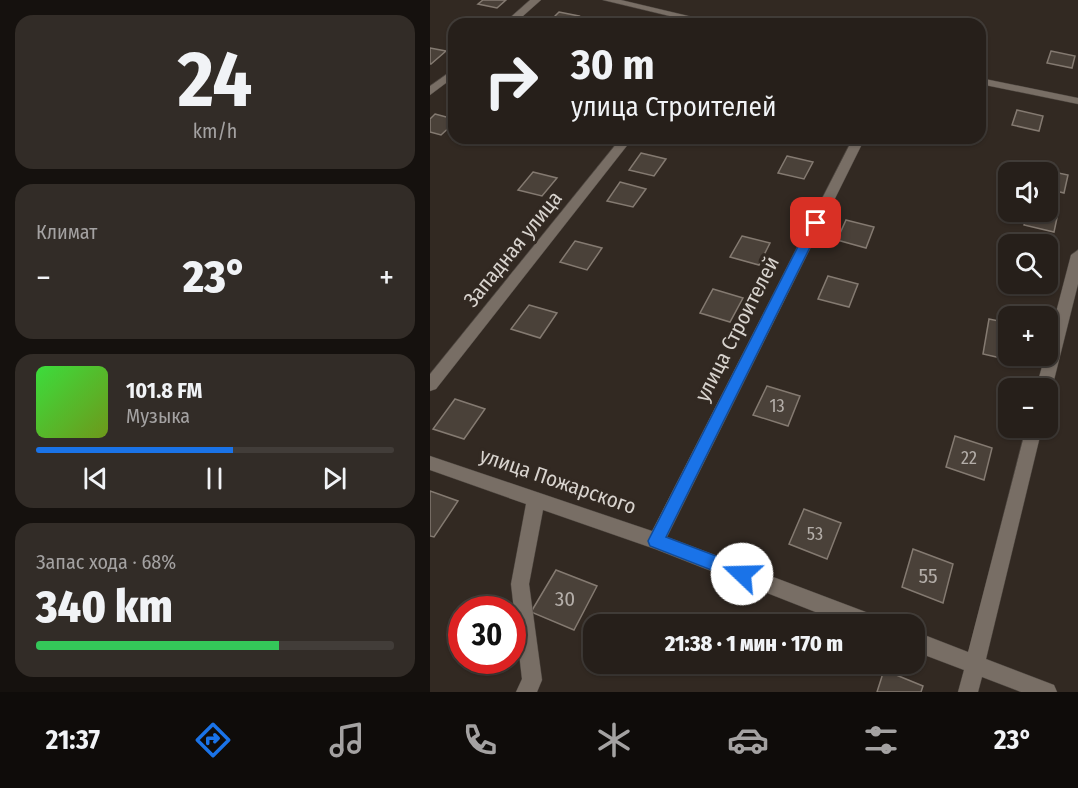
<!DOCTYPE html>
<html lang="ru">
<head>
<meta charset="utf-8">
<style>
	body { margin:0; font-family:"Fira Sans Condensed",sans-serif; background:#322c27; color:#f1f3f6; height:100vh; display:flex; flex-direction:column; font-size:22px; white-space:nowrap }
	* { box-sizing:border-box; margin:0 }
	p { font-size:20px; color:#a4a2a2 }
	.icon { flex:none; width:33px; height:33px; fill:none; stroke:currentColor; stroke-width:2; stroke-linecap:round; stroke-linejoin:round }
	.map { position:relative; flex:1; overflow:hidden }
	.sheet { display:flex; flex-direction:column; gap:15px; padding:15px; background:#15110e; width:430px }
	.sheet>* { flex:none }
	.guide { position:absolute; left:18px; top:18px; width:538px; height:126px; border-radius:18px; box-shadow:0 2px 4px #0004,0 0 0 2px #423d39; background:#261f1a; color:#f1f3f6; overflow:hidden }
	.fabs { position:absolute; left:568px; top:162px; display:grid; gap:12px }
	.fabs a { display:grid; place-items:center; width:60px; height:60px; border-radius:12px; background:#261f1a; box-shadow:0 2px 4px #0004,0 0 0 2px #423d39; font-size:30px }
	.speed { position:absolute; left:18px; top:596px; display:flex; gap:12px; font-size:30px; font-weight:700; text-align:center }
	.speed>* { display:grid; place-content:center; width:78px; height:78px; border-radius:50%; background:#261f1a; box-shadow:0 2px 4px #0004,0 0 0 2px #423d39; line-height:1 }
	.speed .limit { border:9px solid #d22; background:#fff; color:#111 }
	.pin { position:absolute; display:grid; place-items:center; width:51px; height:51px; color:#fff; margin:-26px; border-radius:12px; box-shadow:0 3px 9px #0006 }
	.me { position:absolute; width:66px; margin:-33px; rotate:291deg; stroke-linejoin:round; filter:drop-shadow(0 0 4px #0008) }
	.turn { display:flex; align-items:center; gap:21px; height:126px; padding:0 24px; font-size:27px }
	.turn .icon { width:78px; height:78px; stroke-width:2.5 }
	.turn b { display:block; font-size:42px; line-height:51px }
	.big { font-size:45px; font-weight:800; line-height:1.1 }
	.sheet .card { flex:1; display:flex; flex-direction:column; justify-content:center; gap:9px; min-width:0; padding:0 21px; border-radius:18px; background:#322c27 }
	.sheet .dial { align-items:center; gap:0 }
	.dial b { font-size:78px; line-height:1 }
	.song { display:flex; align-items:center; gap:18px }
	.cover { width:72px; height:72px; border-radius:9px; background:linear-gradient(135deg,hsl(120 70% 55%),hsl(80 70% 35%)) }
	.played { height:6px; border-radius:3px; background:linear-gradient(90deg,#1a73e8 55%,#423d39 55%) }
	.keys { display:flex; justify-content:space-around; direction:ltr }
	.heat { display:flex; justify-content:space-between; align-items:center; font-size:33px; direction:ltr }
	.charge { height:9px; border-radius:4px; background:linear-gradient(90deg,#34c759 68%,#423d39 0) }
	.trip { position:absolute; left:153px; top:614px; width:342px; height:60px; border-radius:18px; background:#261f1a; box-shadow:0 2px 4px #0004,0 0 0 2px #423d39; font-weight:800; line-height:60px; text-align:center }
	.menu { display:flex; height:96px; justify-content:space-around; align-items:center; background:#0f0c0a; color:#a4a2a2 }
	.menu .icon { width:42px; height:42px }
	.menu .current { color:#1a73e8 }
	.menu b { font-size:27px; color:#f1f3f6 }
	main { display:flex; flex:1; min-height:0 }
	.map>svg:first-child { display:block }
	.building { fill:#4a4139; stroke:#847a71; stroke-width:1.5 }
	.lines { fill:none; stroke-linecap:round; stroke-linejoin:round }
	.minor-casing { stroke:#4b443e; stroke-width:1 }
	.minor { fill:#786e65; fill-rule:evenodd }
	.route { fill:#1a73e8; stroke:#114b97; stroke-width:1.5 }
	.labels { text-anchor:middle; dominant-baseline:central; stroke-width:6; stroke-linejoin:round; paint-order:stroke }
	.number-label { font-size:18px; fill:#b4aea9 }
	.street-label { font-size:21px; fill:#d8d3ce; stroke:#322922 }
	.near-number-label { font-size:21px; fill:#b4aea9 }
</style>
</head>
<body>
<main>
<section class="sheet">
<div class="card dial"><b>24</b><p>km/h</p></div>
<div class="card"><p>Климат</p>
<div class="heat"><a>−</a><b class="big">23°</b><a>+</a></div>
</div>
<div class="card">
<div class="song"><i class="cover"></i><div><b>101.8 FM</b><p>Музыка</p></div></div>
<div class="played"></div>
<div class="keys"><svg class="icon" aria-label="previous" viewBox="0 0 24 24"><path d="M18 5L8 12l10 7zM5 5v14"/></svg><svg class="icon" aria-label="pause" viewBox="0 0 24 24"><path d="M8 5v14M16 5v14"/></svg><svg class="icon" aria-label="next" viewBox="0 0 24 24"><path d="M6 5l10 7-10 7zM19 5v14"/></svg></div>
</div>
<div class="card"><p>Запас хода · 68%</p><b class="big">340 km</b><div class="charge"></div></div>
</section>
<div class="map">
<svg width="648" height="692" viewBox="0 0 648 692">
	<rect width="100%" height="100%" fill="#322922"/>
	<!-- building -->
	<g class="building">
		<path d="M53 0H76L67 8 48 4Z"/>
		<path d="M129 12 149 16 141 24H117Z"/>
		<path d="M0 48 16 51 1 64H0Z"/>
		<path d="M621 51 645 56 642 68 617 63Z"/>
		<path d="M587 110 613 116 609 131 582 125Z"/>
		<path d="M5 114 24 119V123L11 135 0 132V119Z"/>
		<path d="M211 153 236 159 224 176 199 170Z"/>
		<path d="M357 156 383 162 374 179 348 173Z"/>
		<path d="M610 169 638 175 634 193 618 189V172H609Z"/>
		<path d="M103 172 127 178 112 196 88 190Z"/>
		<path d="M190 182 216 189 203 207 177 201Z"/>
		<path d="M618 210 628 213 624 232 594 225 597 212Z"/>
		<path d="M416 220 444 227 436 248 407 240Z"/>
		<path d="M312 236 340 243 329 265 300 257Z"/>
		<path d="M145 241 172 248 157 270 130 262Z"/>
		<path d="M398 276 428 284 419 307 388 299Z"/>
		<path d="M283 289 313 298 300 322 270 313Z"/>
		<path d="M99 305 127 313 110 338 81 329Z"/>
		<path d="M559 319 579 323V356H585L584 361 553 354Z"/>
		<path d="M337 386 370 396 358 426 323 415Z"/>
		<path d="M25 399 55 409 34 439 3 429Z"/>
		<path d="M525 436 562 448 554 480 516 467Z"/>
		<path d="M0 491 28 501 4 537 0 536Z"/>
		<path d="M374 509 411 523 397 559 359 544Z"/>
		<path d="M483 549 523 564 513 603 472 587Z"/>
		<path d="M126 570 167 586 144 630 101 612Z"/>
		<path d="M454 670 493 686 491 692H447Z"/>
	</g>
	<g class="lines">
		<!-- minor casing -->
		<g class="minor-casing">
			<g id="minor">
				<path d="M100 0H111L84 24H73Z"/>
				<path d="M173 0H191L292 24H273Z"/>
				<path d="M24 69V77L0 95V86Z"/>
				<path d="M550 78 648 98V104L550 84Z"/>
				<path d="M191 138H203L6 389 0 391V374Z"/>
				<path d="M423 138H435L237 537 441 614 448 617 451 624H416L225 549 113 510 99 584 112 680 107 692H86L92 679 81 584 96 504 0 470V456L222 531Z"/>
				<path d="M648 250V284L622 388 618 393V388H606L615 356H618V343L641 255Z"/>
				<path d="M596 428H612L556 659 624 685 627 692H591L552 677 548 692H528L534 670 484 651V631L538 652Z"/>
			</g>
		</g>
		<!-- minor -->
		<use href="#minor" class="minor"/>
	</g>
	<!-- route -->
	<path class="route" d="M386 219 392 223 236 537 318 568 321 574 318 580 312 582 220 546 218 541 380 223Z"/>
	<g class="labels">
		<!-- number labels -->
		<g class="number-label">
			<text x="347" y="406">13</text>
			<text x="539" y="458">22</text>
			<text x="385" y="534">53</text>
		</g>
		<!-- street labels -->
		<g class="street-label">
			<text transform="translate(83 249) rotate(-51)">Западная улица</text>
			<text transform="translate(307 329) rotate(-63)">улица Строителей</text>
			<text transform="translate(128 481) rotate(19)">улица Пожарского</text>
		</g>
		<!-- near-number labels -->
		<g class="near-number-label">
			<text x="498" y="576">55</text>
			<text x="135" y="599">30</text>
		</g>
	</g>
</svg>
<div class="fabs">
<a><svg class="icon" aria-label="sound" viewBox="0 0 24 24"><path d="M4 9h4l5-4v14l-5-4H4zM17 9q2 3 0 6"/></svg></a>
<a><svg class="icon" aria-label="search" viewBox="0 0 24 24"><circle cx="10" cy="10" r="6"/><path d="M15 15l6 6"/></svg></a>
<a>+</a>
<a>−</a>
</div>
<div class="speed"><div class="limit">30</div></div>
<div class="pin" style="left:386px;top:223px;background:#d93025"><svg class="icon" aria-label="arrive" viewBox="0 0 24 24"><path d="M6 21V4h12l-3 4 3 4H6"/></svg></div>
<svg class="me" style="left:312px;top:574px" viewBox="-20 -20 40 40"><circle r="19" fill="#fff"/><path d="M0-13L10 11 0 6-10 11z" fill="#1a73e8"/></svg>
<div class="trip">21:38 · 1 мин · 170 m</div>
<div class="guide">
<div class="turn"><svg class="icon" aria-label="right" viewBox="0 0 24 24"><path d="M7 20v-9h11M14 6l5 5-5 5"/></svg><div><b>30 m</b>улица Строителей</div></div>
</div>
</div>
</main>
<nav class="menu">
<b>21:37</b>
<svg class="icon current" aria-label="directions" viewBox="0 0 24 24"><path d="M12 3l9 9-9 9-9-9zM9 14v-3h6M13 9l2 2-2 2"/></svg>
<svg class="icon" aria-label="music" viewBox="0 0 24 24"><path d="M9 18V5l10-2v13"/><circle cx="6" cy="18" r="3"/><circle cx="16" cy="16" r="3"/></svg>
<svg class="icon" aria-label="phone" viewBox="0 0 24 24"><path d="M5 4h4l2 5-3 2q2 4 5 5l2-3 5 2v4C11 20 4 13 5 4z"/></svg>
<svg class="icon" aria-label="climate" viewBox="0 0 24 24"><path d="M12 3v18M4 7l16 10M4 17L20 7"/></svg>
<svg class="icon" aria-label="car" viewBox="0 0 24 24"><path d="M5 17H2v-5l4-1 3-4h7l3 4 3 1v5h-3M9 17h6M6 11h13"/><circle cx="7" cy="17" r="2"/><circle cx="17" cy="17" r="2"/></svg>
<svg class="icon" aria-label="filters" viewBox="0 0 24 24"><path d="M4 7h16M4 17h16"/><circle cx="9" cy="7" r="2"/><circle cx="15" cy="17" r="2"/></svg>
<b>23°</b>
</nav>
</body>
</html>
